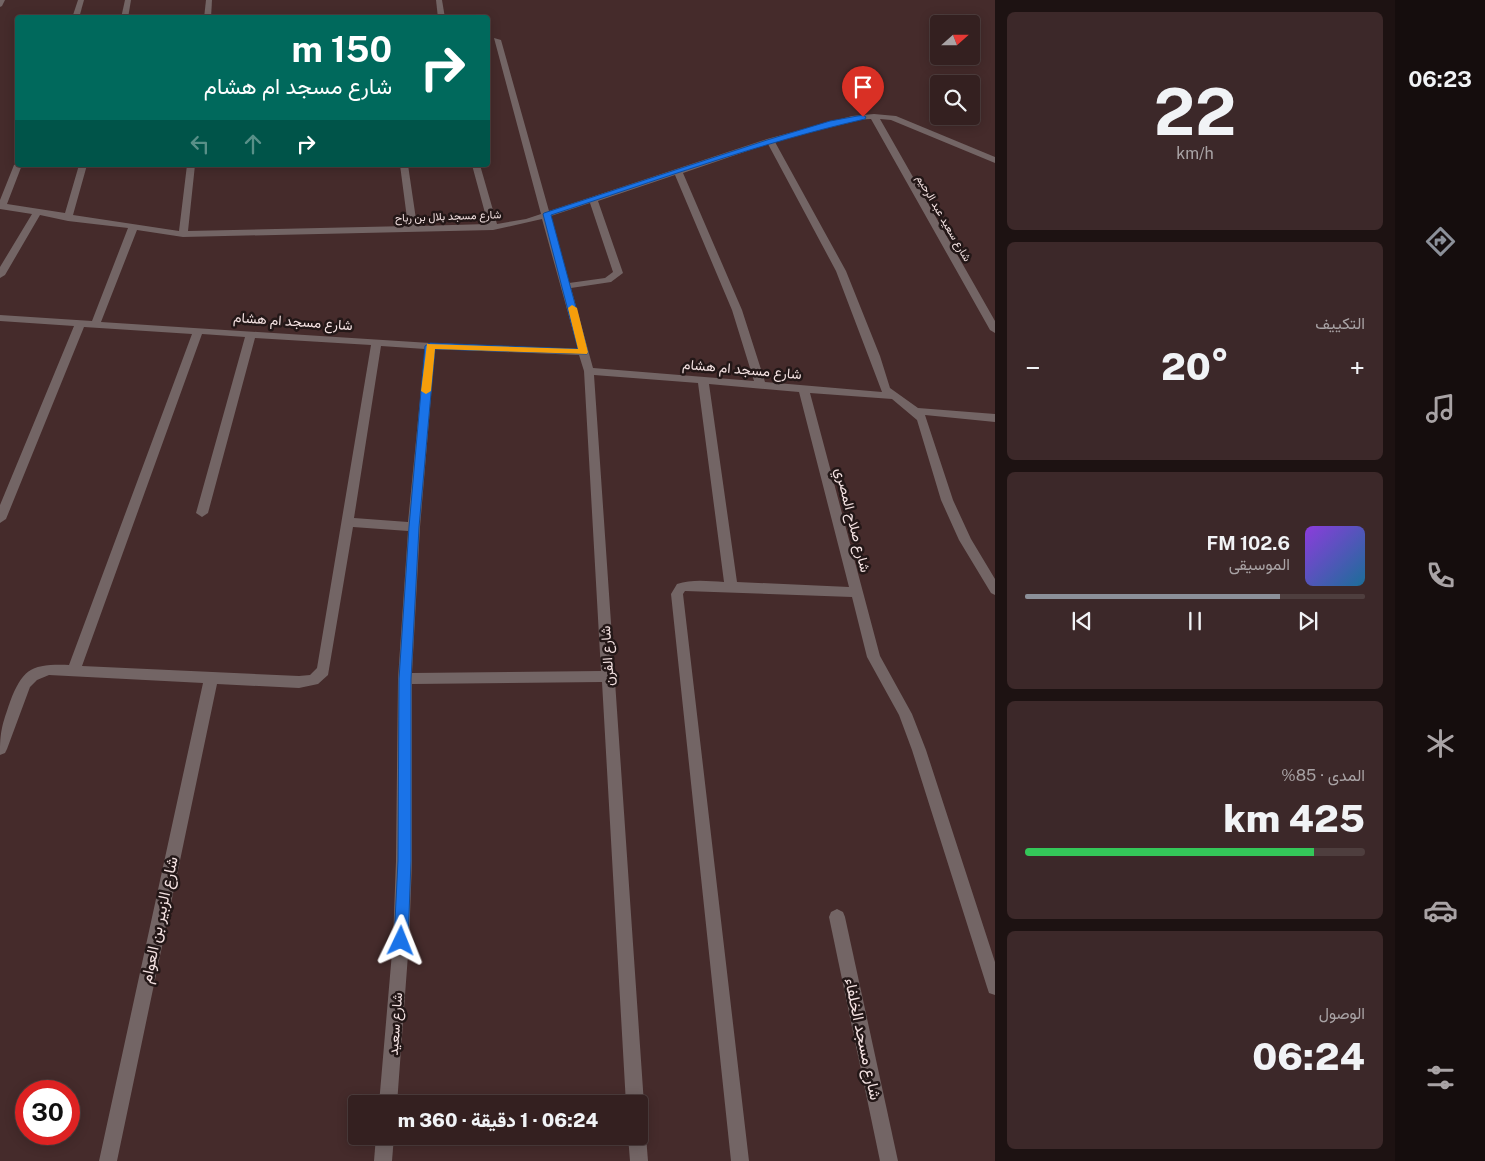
<!DOCTYPE html>
<html lang="ar">
<head>
<meta charset="utf-8">
<style>
	body { margin:0; font-family:"Public Sans",Vazirmatn,sans-serif; background:#3c2829; color:#f1f3f6; direction:rtl; height:100vh; display:flex; flex-direction:column; font-size:19px; white-space:nowrap }
	* { box-sizing:border-box; margin:0 }
	p { font-size:16px; color:#a9a3a5 }
	.icon { flex:none; width:28px; height:28px; fill:none; stroke:currentColor; stroke-width:2; stroke-linecap:round; stroke-linejoin:round }
	.map { position:relative; flex:1; overflow:hidden; direction:ltr }
	.side { display:flex; flex-direction:column; gap:12px; padding:12px; background:#1d1212; width:400px }
	.side>* { flex:none }
	.hud { position:absolute; left:15px; top:15px; width:475px; height:152px; border-radius:5px; box-shadow:0 2px 12px #0003,0 0 0 1px #4e3e3e; direction:rtl; background:#00695c; color:#fff; overflow:hidden }
	.needle { width:32px; rotate:69deg }
	.controls { position:absolute; left:930px; top:15px; display:grid; gap:10px }
	.controls a { display:grid; place-items:center; width:50px; height:50px; border-radius:5px; background:#342020; box-shadow:0 2px 12px #0003,0 0 0 1px #4e3e3e; font-size:25px }
	.speed { position:absolute; left:15px; top:1080px; display:flex; gap:10px; font-size:25px; font-weight:700; text-align:center }
	.speed>* { display:grid; place-content:center; width:65px; height:65px; border-radius:50%; background:#342020; box-shadow:0 2px 12px #0003,0 0 0 1px #4e3e3e; line-height:1 }
	.speed .limit { border:8px solid #d22; background:#fff; color:#111 }
	.pin { position:absolute; display:grid; place-items:center; width:42px; height:42px; color:#fff; margin:-51px -21px; border-radius:50% 50% 50% 0; rotate:-45deg; box-shadow:0 0 5px #0007 }
	.pin .icon { rotate:45deg }
	.me { position:absolute; width:55px; margin:-28px; rotate:2deg; stroke-linejoin:round; filter:drop-shadow(0 0 4px #0008) }
	.turn { display:flex; align-items:center; gap:18px; height:105px; padding:0 15px; font-size:22px }
	.turn .icon { width:65px; height:65px; stroke-width:2.5 }
	.turn b { display:block; font-size:35px; line-height:42px }
	.lanes { display:flex; align-items:center; height:48px; padding:0 15px; background:#0003; justify-content:center; gap:25px; direction:ltr }
	.lanes .off { opacity:.35 }
	.big { font-size:38px; font-weight:800; line-height:1.1 }
	.side .tile { flex:1; display:flex; flex-direction:column; justify-content:center; gap:8px; min-width:0; padding:0 18px; border-radius:8px; background:#3c2829 }
	.side .dial { align-items:center; gap:0 }
	.dial b { font-size:65px; line-height:1 }
	.song { display:flex; align-items:center; gap:15px }
	.cover { width:60px; height:60px; border-radius:8px; background:linear-gradient(135deg,hsl(270 70% 55%),hsl(200 70% 35%)) }
	.played { height:5px; border-radius:2px; background:linear-gradient(90deg,#8c9099 75%,#4e3e3e 75%) }
	.keys { display:flex; justify-content:space-around; direction:ltr }
	.heat { display:flex; justify-content:space-between; align-items:center; font-size:28px; direction:ltr }
	.charge { height:8px; border-radius:4px; background:linear-gradient(90deg,#34c759 85%,#4e3e3e 0) }
	.trip { position:absolute; left:348px; top:1095px; width:300px; height:50px; border-radius:5px; background:#342020; box-shadow:0 2px 12px #0003,0 0 0 1px #4e3e3e; font-weight:800; line-height:50px; text-align:center; direction:rtl }
	main { display:flex; flex:1; min-height:0 }
	.menu { display:flex; flex-direction:column; width:90px; justify-content:space-around; align-items:center; background:#150d0d; color:#a9a3a5 }
	.menu .icon { width:35px; height:35px }
	.menu .active { color:#8c9099 }
	.menu b { font-size:22px; color:#f1f3f6 }
	.map>svg:first-child { display:block }
	.lines { fill:none; stroke-linecap:round; stroke-linejoin:round }
	.minor { fill:#736565; fill-rule:evenodd }
	.route { fill:#1a73e8; stroke:#114b97 }
	.slow { fill:#f59e0b }
	.labels { text-anchor:middle; dominant-baseline:central; stroke-width:5; stroke-linejoin:round; paint-order:stroke }
	.far-street-label { font-size:11px; fill:#f4e2e2; stroke:#231717 }
	.street-label { font-size:14px; fill:#f4e2e2; stroke:#231717 }
	.near-street-label { font-size:16px; fill:#f4e2e2; stroke:#231717 }
</style>
</head>
<body>
<main>
<nav class="menu">
<b>06:23</b>
<svg class="icon active" aria-label="directions" viewBox="0 0 24 24"><path d="M12 3l9 9-9 9-9-9zM9 14v-3h6M13 9l2 2-2 2"/></svg>
<svg class="icon" aria-label="music" viewBox="0 0 24 24"><path d="M9 18V5l10-2v13"/><circle cx="6" cy="18" r="3"/><circle cx="16" cy="16" r="3"/></svg>
<svg class="icon" aria-label="phone" viewBox="0 0 24 24"><path d="M5 4h4l2 5-3 2q2 4 5 5l2-3 5 2v4C11 20 4 13 5 4z"/></svg>
<svg class="icon" aria-label="climate" viewBox="0 0 24 24"><path d="M12 3v18M4 7l16 10M4 17L20 7"/></svg>
<svg class="icon" aria-label="car" viewBox="0 0 24 24"><path d="M5 17H2v-5l4-1 3-4h7l3 4 3 1v5h-3M9 17h6M6 11h13"/><circle cx="7" cy="17" r="2"/><circle cx="17" cy="17" r="2"/></svg>
<svg class="icon" aria-label="filters" viewBox="0 0 24 24"><path d="M4 7h16M4 17h16"/><circle cx="9" cy="7" r="2"/><circle cx="15" cy="17" r="2"/></svg>
</nav>
<section class="side">
<div class="tile dial"><b>22</b><p>km/h</p></div>
<div class="tile"><p>التكييف</p>
<div class="heat"><a>−</a><b class="big">20°</b><a>+</a></div>
</div>
<div class="tile">
<div class="song"><i class="cover"></i><div><b>102.6 FM</b><p>الموسيقى</p></div></div>
<div class="played"></div>
<div class="keys"><svg class="icon" aria-label="previous" viewBox="0 0 24 24"><path d="M18 5L8 12l10 7zM5 5v14"/></svg><svg class="icon" aria-label="pause" viewBox="0 0 24 24"><path d="M8 5v14M16 5v14"/></svg><svg class="icon" aria-label="next" viewBox="0 0 24 24"><path d="M6 5l10 7-10 7zM19 5v14"/></svg></div>
</div>
<div class="tile"><p>المدى · 85%</p><b class="big">425 km</b><div class="charge"></div></div>
<div class="tile"><p>الوصول</p><b class="big">06:24</b></div>
</section>
<div class="map">
<svg width="995" height="1161" viewBox="0 0 995 1161">
	<rect width="100%" height="100%" fill="#452b2b"/>
	<g class="lines">
		<!-- minor -->
		<g class="minor">
			<path d="M0 0H5L2 6 0 7Z"/>
			<path d="M78 0H84L79 18H72Z"/>
			<path d="M125 0H131L128 18H121Z"/>
			<path d="M206 0H212L211 18H204Z"/>
			<path d="M436 0H442L445 18H438Z"/>
			<path d="M494 38 501 40 549 211 767 139 852 116 874 114 896 116 995 157V163L891 120 880 119 995 321V333L990 330 871 119 852 120 775 142 846 271 880 356 890 388 918 408 995 414V422L925 415 953 500 971 539 995 579V595L991 593 959 540 941 500 917 420 892 399 810 393 880 656 912 714 926 750 995 962V995L989 993 987 987 912 750 899 715 867 657 852 597 685 591 683 594 749 1161H731L671 594 677 584C692 579 708 581 724 582L698 383 594 375 644 1104 641 1110 639 1111V1104H626L602 682 412 684V861L409 941 397 1104H379L393 941 396 861 398 679 408 531 353 527 328 675 318 684 299 688 217 684 117 1161H99L203 683 49 675 37 680 30 687 7 749 5 753 0 755C0 731 2 725 10 702 23 668 32 664 69 665L192 334 84 327 6 519 0 523V505L74 326 0 321V315L92 321 128 228 68 221 40 215 5 275 0 278V267L32 214 0 209V200L14 165 18 163V165H22L7 204 65 213 79 165H87L73 215 179 231 187 165H195L188 231 408 226 400 165H408L417 226 488 224 472 165H480L497 224 526 219 541 214ZM768 144 836 271 882 392 765 382 742 310 683 173ZM675 175 732 310 754 381 593 368 571 288 611 282 623 273 598 201ZM590 203 613 272 605 278 569 283 551 216ZM542 219 578 349 430 343 101 322 137 230 183 237 493 230ZM202 334 245 337 196 513 202 517 208 513 255 338 371 345 317 668 310 675 299 676 82 666ZM381 346 425 349 408 522 354 518ZM435 349 579 355 584 371 601 671 412 673 420 527ZM709 384 799 392 849 587 737 582Z"/>
			<path d="M837 909 843 912 845 917 898 1161H880L829 917 831 912Z"/>
			<path d="M639 1128 643 1130 646 1136 648 1161H630L628 1136H639Z"/>
			<path d="M376 1136H394L392 1161H374Z"/>
		</g>
	</g>
	<!-- route -->
	<path class="route" d="M863 115 866 117 865 119C759 143 655 181 551 215L588 352 587 354 435 349 419 527 411 679V861L408 941 406 946 401 949 396 946 394 941 398 861 399 679 409 527 425 346 430 343 578 349 543 214 544 213 767 140 830 121Z"/>
	<!-- slow -->
	<path class="slow" d="M572 305 577 308 588 352 587 354 435 349 431 391 426 394 421 391 427 344 578 349 568 308Z"/>
	<g class="labels">
		<!-- far-street labels -->
		<g class="far-street-label">
			<text transform="translate(448 216) rotate(-2)">شارع مسجد بلال بن رباح</text>
			<text transform="translate(944 218) rotate(60)">شارع سعيد عبد الرحيم</text>
		</g>
		<!-- street labels -->
		<g class="street-label">
			<text transform="translate(293 321) rotate(4)">شارع مسجد ام هشام</text>
			<text transform="translate(742 369) rotate(5)">شارع مسجد ام هشام</text>
			<text transform="translate(853 520) rotate(76)">شارع صلاح المصري</text>
			<text transform="translate(607 656) rotate(-94)">شارع الفرن</text>
			<text transform="translate(395 1024) rotate(-86)">شارع سعيد</text>
		</g>
		<!-- near-street labels -->
		<g class="near-street-label">
			<text transform="translate(159 920) rotate(-78)">شارع الزبير بن العوام</text>
			<text transform="translate(863 1039) rotate(78)">شارع مسجد الخلفاء</text>
		</g>
	</g>
</svg>
<div class="controls">
<a><svg class="needle" viewBox="-14 -14 28 28"><path d="M0-13l5 13h-10z" fill="#e53935"/><path d="M0 13l5-13h-10z" fill="#a9a3a5"/></svg></a>
<a><svg class="icon" aria-label="search" viewBox="0 0 24 24"><circle cx="10" cy="10" r="6"/><path d="M15 15l6 6"/></svg></a>
</div>
<div class="speed"><div class="limit">30</div></div>
<div class="pin" style="left:863px;top:117px;background:#d93025"><svg class="icon" aria-label="arrive" viewBox="0 0 24 24"><path d="M6 21V4h12l-3 4 3 4H6"/></svg></div>
<svg class="me" style="left:401px;top:941px" viewBox="-20 -20 40 40"><path d="M0-17L14 15 0 8-14 15z" fill="#1a73e8" stroke="#fff" stroke-width="4"/></svg>
<div class="trip">06:24 · 1 دقيقة · 360 m</div>
<div class="hud">
<div class="turn"><svg class="icon" aria-label="right" viewBox="0 0 24 24"><path d="M7 20v-9h11M14 6l5 5-5 5"/></svg><div><b>150 m</b>شارع مسجد ام هشام</div></div>
<div class="lanes"><svg class="icon off" aria-label="left" viewBox="0 0 24 24"><path d="M17 20v-9H6M10 6l-5 5 5 5"/></svg><svg class="icon off" aria-label="ahead" viewBox="0 0 24 24"><path d="M12 20V5M6 11l6-6 6 6"/></svg><svg class="icon" aria-label="right" viewBox="0 0 24 24"><path d="M7 20v-9h11M14 6l5 5-5 5"/></svg></div>
</div>
</div>
</main>
</body>
</html>
